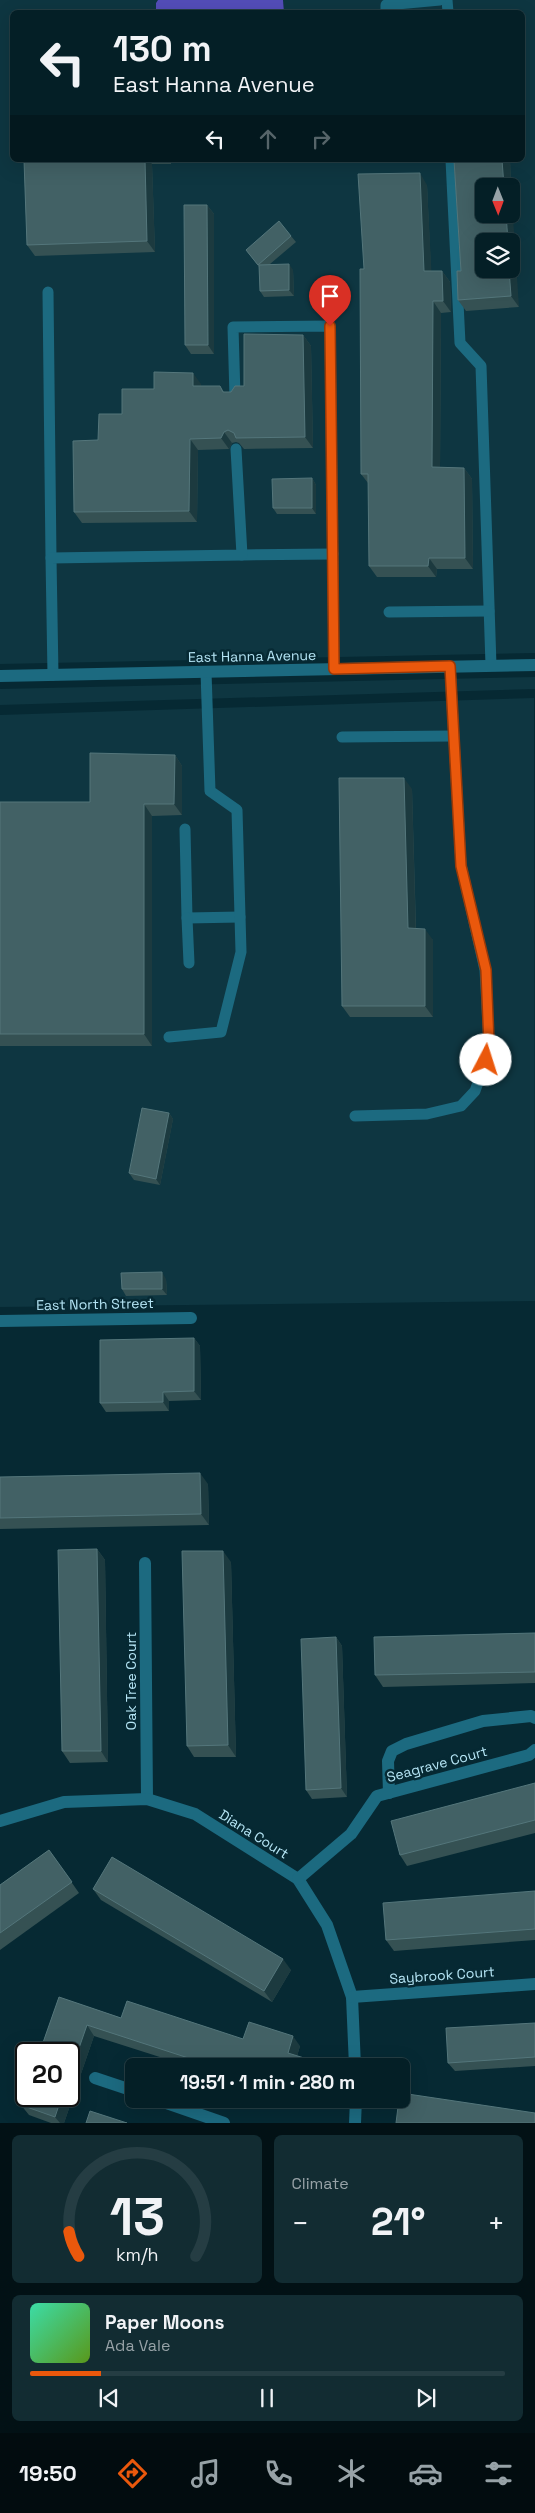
<!DOCTYPE html>
<html lang="en">
<head>
<meta charset="utf-8">
<style>
	body { margin:0; font-family:"Space Grotesk",sans-serif; background:#122c32; color:#f1f3f6; height:100vh; display:flex; flex-direction:column; font-size:19px; white-space:nowrap }
	* { box-sizing:border-box; margin:0 }
	p { font-size:16px; color:#97a2a7 }
	.icon { flex:none; width:28px; height:28px; fill:none; stroke:currentColor; stroke-width:2; stroke-linecap:round; stroke-linejoin:round }
	.map { position:relative; height:2123px; overflow:hidden }
	.details { display:flex; flex-direction:column; gap:12px; padding:12px; background:#021115; flex:1 }
	.details>* { flex:none }
	.guide { position:absolute; left:10px; top:10px; width:515px; height:152px; border-radius:8px; box-shadow:0 5px 20px #0002,0 0 0 1px #253d43; background:#041f26; color:#f1f3f6; overflow:hidden }
	.needle { width:32px; rotate:179deg }
	.controls { position:absolute; left:475px; top:178px; display:grid; gap:10px }
	.controls a { display:grid; place-items:center; width:45px; height:45px; border-radius:8px; background:#041f26; box-shadow:0 5px 20px #0002,0 0 0 1px #253d43; font-size:25px }
	.speed { position:absolute; left:15px; top:2042px; display:flex; gap:10px; font-size:25px; font-weight:700; text-align:center }
	.speed>* { display:grid; place-content:center; width:65px; height:65px; border-radius:50%; background:#041f26; box-shadow:0 5px 20px #0002,0 0 0 1px #253d43; line-height:1 }
	.speed .limit { border:2px solid #111; border-radius:8px; background:#fff; color:#111 }
	.pin { position:absolute; display:grid; place-items:center; width:42px; height:42px; color:#fff; margin:-51px -21px; border-radius:50% 50% 50% 0; rotate:-45deg; box-shadow:0 0 5px #0007 }
	.pin .icon { rotate:45deg }
	.me { position:absolute; width:55px; margin:-28px; rotate:5deg; stroke-linejoin:round; filter:drop-shadow(0 0 4px #0008) }
	.turn { display:flex; align-items:center; gap:18px; height:105px; padding:0 20px; font-size:22px }
	.turn .icon { width:65px; height:65px; stroke-width:2.5 }
	.turn b { display:block; font-size:35px; line-height:42px }
	.lanes { display:flex; align-items:center; height:48px; padding:0 20px; background:#0003; justify-content:center; gap:25px; direction:ltr }
	.lanes .off { opacity:.35 }
	.big { font-size:38px; font-weight:700; line-height:1.1 }
	.details .widget { flex:1; display:flex; flex-direction:column; justify-content:center; gap:8px; min-width:0; padding:0 18px; border-radius:8px; background:#122c32 }
	.details .dial { align-items:center; gap:0 }
	.dial svg { height:130px; overflow:visible; fill:none; stroke:#253d43; stroke-width:7; stroke-linecap:round; text-anchor:middle }
	.dial text { fill:#f1f3f6; stroke:none }
	.song { display:flex; align-items:center; gap:15px }
	.cover { width:60px; height:60px; border-radius:8px; background:linear-gradient(135deg,hsl(160 70% 55%),hsl(90 70% 35%)) }
	.played { height:5px; border-radius:2px; background:linear-gradient(90deg,#ea580c 15%,#253d43 15%) }
	.keys { display:flex; justify-content:space-around; direction:ltr }
	.heat { display:flex; justify-content:space-between; align-items:center; font-size:28px; direction:ltr }
	.details .tiles { flex:1; display:grid; gap:12px; grid-template-columns:1fr 1fr }
	.widget:last-child { grid-column:span 2 }
	.trip { position:absolute; left:125px; top:2058px; width:285px; height:50px; border-radius:8px; background:#041f26; box-shadow:0 5px 20px #0002,0 0 0 1px #253d43; font-weight:700; line-height:50px; text-align:center }
	.tabs { display:flex; height:80px; justify-content:space-around; align-items:center; background:#020c0f; color:#97a2a7 }
	.tabs .icon { width:35px; height:35px }
	.tabs .active { color:#ea580c }
	.tabs b { font-size:22px; color:#f1f3f6 }
	.map>svg:first-child { display:block }
	.built { fill:#0e3641; fill-rule:evenodd }
	.water { fill:#534db8 }
	.lines { fill:none; stroke-linecap:round; stroke-linejoin:round }
	.service { stroke:#1c6a80; stroke-width:11 }
	.minor { stroke:#1c6a80; stroke-width:12 }
	.tertiary { stroke:#1c6a80; stroke-width:12 }
	.wall { fill:#355153 }
	.shaded-wall { fill:#1c3a3f }
	.building { fill:#426165; stroke:#54767b }
	.route-casing { stroke:#983908; stroke-width:12 }
	.route { stroke:#ea580c; stroke-width:9 }
	.labels { text-anchor:middle; dominant-baseline:central; stroke-width:5; stroke-linejoin:round; paint-order:stroke }
	.street-label { font-size:14px; fill:#b5e5f5; stroke:#062933 }
</style>
</head>
<body>
<div class="map">
<svg width="535" height="2123" viewBox="0 0 535 2123">
	<rect width="100%" height="100%" fill="#062933"/>
	<!-- built -->
	<g class="built">
		<path d="M0 0H158L156 3V12H12V160H522V12H284L283 0H535V653L0 664ZM484 186H511V214H484ZM484 241H511V269H484Z"/>
		<path d="M535 677V689L0 705V689Z"/>
		<path d="M534 698 535 1301 0 1307V715Z"/>
	</g>
	<!-- water -->
	<path class="water" d="M158 0H283L284 12H156V3Z"/>
	<g class="lines">
		<!-- service -->
		<g class="service">
			<path d="M447 0 448 12"/>
			<path d="M386 12V5L440 0"/>
			<path d="M451 160 460 343 481 366 491 665"/>
			<path d="M48 292 51 558"/>
			<path d="M235 397 233 327 330 326 334 669"/>
			<path d="M242 555 333 554"/>
			<path d="M389 612 489 611"/>
			<path d="M53 675 51 558 242 555 236 449"/>
			<path d="M342 737 453 736"/>
			<path d="M185 829 187 918 240 917"/>
			<path d="M187 918 189 963"/>
			<path d="M169 1037 221 1032 241 952 237 810 210 791 206 672"/>
			<path d="M355 1116 427 1114 461 1106 475 1091 486 1060 489 1044 485 970 461 865 450 667"/>
		</g>
		<!-- minor -->
		<g class="minor">
			<path d="M0 1321 191 1318"/>
			<path d="M145 1563 147 1799"/>
			<path d="M389 1793 388 1761 392 1751 406 1744 483 1721 531 1716 535 1718"/>
			<path d="M0 1821 64 1802 147 1799 195 1814 298 1879 327 1925 352 1997 355 2066"/>
			<path d="M298 1879 351 1834 377 1796 529 1755 535 1750"/>
			<path d="M352 1997 535 1984"/>
			<path d="M95 2078 134 2091"/>
			<path d="M155 2099 224 2123"/>
			<path d="M355 2123 356 2099"/>
		</g>
		<!-- tertiary -->
		<path class="tertiary" d="M0 676 535 665"/>
	</g>
	<!-- wall -->
	<g class="wall">
		<path d="M24 160H171V164H152L155 252 35 256 27 245Z"/>
		<path d="M454 160H510L511 186H484L519 307 466 311 458 300 461 271Z"/>
		<path d="M427 185 431 271H442L450 282 451 312 441 313 440 467 464 468 472 479 473 569H437L436 577H377L369 566 368 483 361 474 364 269Z"/>
		<path d="M207 205 214 214V354H191L185 345Z"/>
		<path d="M291 236 296 242 270 264 293 270 294 296 264 297 260 291 259 267 246 250Z"/>
		<path d="M303 335 311 346 313 448 244 449 239 443 236 442 232 443 229 449 198 450 197 522 82 523 74 512 98 440 122 414 154 389 201 384V386H220L224 392H231L244 386Z"/>
		<path d="M312 478 316 485V514H277L273 508Z"/>
		<path d="M175 755 182 766V815L152 816V1046H0V802H90Z"/>
		<path d="M412 789 416 928 433 940V1017H350L342 1006Z"/>
		<path d="M169 1113 173 1119 160 1185 134 1180 129 1173Z"/>
		<path d="M166 1279 167 1295 126 1296 122 1289Z"/>
		<path d="M194 1338 200 1346 201 1400 169 1401V1411L106 1412 100 1403Z"/>
		<path d="M0 1477 208 1484 209 1525 0 1529Z"/>
		<path d="M97 1549 105 1560 108 1762 70 1763 62 1751Z"/>
		<path d="M231 1562 236 1757H194L187 1746Z"/>
		<path d="M535 1633V1683L383 1687 375 1675Z"/>
		<path d="M336 1637 342 1646 347 1797 312 1799 306 1790Z"/>
		<path d="M535 1783V1833L407 1866 400 1855Z"/>
		<path d="M49 1850 79 1893 0 1950V1885Z"/>
		<path d="M93 1889 291 1970 272 2002 101 1900Z"/>
		<path d="M535 1891V1940L394 1951 386 1940Z"/>
		<path d="M59 1997 121 2018 243 2039 300 2046 297 2056 317 2062 319 2066H188L94 2036 64 2123H51L29 2115 21 2105Z"/>
		<path d="M535 2023V2066L455 2071 448 2063Z"/>
		<path d="M288 2099H316L313 2107Z"/>
	</g>
	<!-- shaded-wall -->
	<g class="shaded-wall">
		<path d="M145 160H149L152 164 155 252 147 241Z"/>
		<path d="M502 160H510L511 186H504Z"/>
		<path d="M420 173 427 185 432 282 424 271Z"/>
		<path d="M511 187 519 307 511 296 509 269H511V241H508L506 214H511Z"/>
		<path d="M207 205 214 214V354L208 345Z"/>
		<path d="M289 264 293 270 294 296 289 290Z"/>
		<path d="M442 271 450 282 451 312 443 301Z"/>
		<path d="M433 301 441 313 440 478 432 467Z"/>
		<path d="M303 335 311 346 313 448 305 437Z"/>
		<path d="M193 373 201 384V397L193 386Z"/>
		<path d="M224 432 232 443 229 449 221 438Z"/>
		<path d="M190 439 198 450 197 522 189 511Z"/>
		<path d="M464 468 472 479 473 569 465 558Z"/>
		<path d="M312 478 316 485V514L312 508Z"/>
		<path d="M429 558 437 569 436 577 428 566Z"/>
		<path d="M175 755 182 766V815L174 804Z"/>
		<path d="M404 778 412 789 416 939 408 928Z"/>
		<path d="M144 804 152 816V1046L144 1034Z"/>
		<path d="M425 929 433 940V1017L425 1006Z"/>
		<path d="M169 1113 173 1119 160 1185 156 1179Z"/>
		<path d="M162 1272 166 1279 167 1295 162 1289Z"/>
		<path d="M194 1338 200 1346 201 1400 194 1391Z"/>
		<path d="M163 1392 169 1401V1411L163 1402Z"/>
		<path d="M200 1473 208 1484 209 1525 201 1514Z"/>
		<path d="M97 1549 105 1560 108 1762 101 1751Z"/>
		<path d="M223 1551 231 1562 236 1757 228 1745Z"/>
		<path d="M336 1637 342 1646 347 1797 341 1788Z"/>
		<path d="M283 1959 291 1970 272 2002 264 1991Z"/>
		<path d="M87 2025 94 2036 64 2123H60L55 2117 62 2096H69V2077Z"/>
		<path d="M293 2036 300 2046 295 2063 288 2053Z"/>
		<path d="M307 2099H316L313 2107Z"/>
	</g>
	<!-- building -->
	<g class="building">
		<path d="M24 160H145L147 241 27 245Z"/>
		<path d="M454 160H502L504 186H484V214H506L508 241H484V269H509L511 296 458 300 457 271H461Z"/>
		<path d="M420 173 424 271H442L443 301H433L432 467 464 468 465 558H429L428 566H369L368 474H361L360 269H364L358 174Z"/>
		<path d="M184 205H207L208 345H185Z"/>
		<path d="M279 221 291 236 258 265 246 250Z"/>
		<path d="M289 264V290L260 291 259 265Z"/>
		<path d="M244 334 303 335 305 437 236 438 234 433 228 430 224 432 221 438 190 439 189 511 74 512 73 441 98 440 99 414H122V389H154V372L193 373V386H220L223 392H231L235 386H244Z"/>
		<path d="M312 478V508H273L272 479Z"/>
		<path d="M90 753 175 755 174 804H144V1034H0V802H90Z"/>
		<path d="M339 778H404L408 928 425 929V1006H342Z"/>
		<path d="M142 1108 169 1113 156 1179 129 1173Z"/>
		<path d="M162 1272V1289H122L121 1273Z"/>
		<path d="M194 1338V1391L163 1392V1402L100 1403V1340Z"/>
		<path d="M200 1473 201 1514 0 1518V1477Z"/>
		<path d="M97 1549 101 1751H62L58 1550Z"/>
		<path d="M182 1551H223L228 1745 187 1746Z"/>
		<path d="M535 1633V1672L375 1675 374 1637Z"/>
		<path d="M336 1637 341 1788 306 1790 301 1639Z"/>
		<path d="M535 1783V1820L400 1855 391 1821Z"/>
		<path d="M49 1850 72 1882 0 1933V1885Z"/>
		<path d="M112 1857 283 1959 264 1991 93 1889Z"/>
		<path d="M535 1891V1929L386 1940 383 1903Z"/>
		<path d="M59 1997 121 2018 127 2001 243 2039 249 2022 293 2036 288 2053 317 2062 315 2066H213L87 2025 69 2077V2054H39Z"/>
		<path d="M535 2023V2057L448 2063 446 2028Z"/>
		<path d="M26 2091V2096H62L55 2117 21 2105Z"/>
		<path d="M401 2093 535 2113V2123H396L399 2099H401Z"/>
		<path d="M90 2111 127 2123H86Z"/>
	</g>
	<g class="lines">
		<!-- route casing -->
		<g class="route-casing">
			<path id="route" d="M330 326 334 669 450 666 461 866 486 970 489 1044 486 1060"/>
		</g>
		<!-- route -->
		<use href="#route" class="route"/>
	</g>
	<g class="labels">
		<!-- street labels -->
		<g class="street-label">
			<text transform="translate(252 656) rotate(-1)">East Hanna Avenue</text>
			<text transform="translate(95 1304) rotate(-1)">East North Street</text>
			<text transform="translate(131 1681) rotate(-90)">Oak Tree Court</text>
			<text transform="translate(437 1764) rotate(-15)">Seagrave Court</text>
			<text transform="translate(254 1834) rotate(32)">Diana Court</text>
			<text transform="translate(442 1975) rotate(-4)">Saybrook Court</text>
		</g>
	</g>
</svg>
<div class="controls">
<a><svg class="needle" viewBox="-14 -14 28 28"><path d="M0-13l5 13h-10z" fill="#e53935"/><path d="M0 13l5-13h-10z" fill="#97a2a7"/></svg></a>
<a><svg class="icon" aria-label="layers" viewBox="0 0 24 24"><path d="M12 4l9 5-9 5-9-5zM3 14l9 5 9-5"/></svg></a>
</div>
<div class="speed"><div class="limit">20</div></div>
<div class="pin" style="left:330px;top:326px;background:#d93025"><svg class="icon" aria-label="arrive" viewBox="0 0 24 24"><path d="M6 21V4h12l-3 4 3 4H6"/></svg></div>
<svg class="me" style="left:486px;top:1060px" viewBox="-20 -20 40 40"><circle r="19" fill="#fff"/><path d="M0-13L10 11 0 6-10 11z" fill="#ea580c"/></svg>
<div class="trip">19:51 · 1 min · 280 m</div>
<div class="guide">
<div class="turn"><svg class="icon" aria-label="left" viewBox="0 0 24 24"><path d="M17 20v-9H6M10 6l-5 5 5 5"/></svg><div><b>130 m</b>East Hanna Avenue</div></div>
<div class="lanes"><svg class="icon" aria-label="left" viewBox="0 0 24 24"><path d="M17 20v-9H6M10 6l-5 5 5 5"/></svg><svg class="icon off" aria-label="ahead" viewBox="0 0 24 24"><path d="M12 20V5M6 11l6-6 6 6"/></svg><svg class="icon off" aria-label="right" viewBox="0 0 24 24"><path d="M7 20v-9h11M14 6l5 5-5 5"/></svg></div>
</div>
</div>
<section class="details">
<div class="tiles">
<div class="widget dial"><svg viewBox="0 0 100 80">
<path d="M14 69A42 42 0 1 1 86 69"/>
<path d="M14 69A42 42 0 0 1 8 54" stroke="#ea580c"/>
<text x="50" y="56" font-size="32" font-weight="700">13</text>
<text x="50" y="72" font-size="11">km/h</text>
</svg></div>
<div class="widget"><p>Climate</p>
<div class="heat"><a>−</a><b class="big">21°</b><a>+</a></div>
</div>
<div class="widget">
<div class="song"><i class="cover"></i><div><b>Paper Moons</b><p>Ada Vale</p></div></div>
<div class="played"></div>
<div class="keys"><svg class="icon" aria-label="previous" viewBox="0 0 24 24"><path d="M18 5L8 12l10 7zM5 5v14"/></svg><svg class="icon" aria-label="pause" viewBox="0 0 24 24"><path d="M8 5v14M16 5v14"/></svg><svg class="icon" aria-label="next" viewBox="0 0 24 24"><path d="M6 5l10 7-10 7zM19 5v14"/></svg></div>
</div>
</div>
</section>
<nav class="tabs">
<b>19:50</b>
<svg class="icon active" aria-label="directions" viewBox="0 0 24 24"><path d="M12 3l9 9-9 9-9-9zM9 14v-3h6M13 9l2 2-2 2"/></svg>
<svg class="icon" aria-label="music" viewBox="0 0 24 24"><path d="M9 18V5l10-2v13"/><circle cx="6" cy="18" r="3"/><circle cx="16" cy="16" r="3"/></svg>
<svg class="icon" aria-label="phone" viewBox="0 0 24 24"><path d="M5 4h4l2 5-3 2q2 4 5 5l2-3 5 2v4C11 20 4 13 5 4z"/></svg>
<svg class="icon" aria-label="climate" viewBox="0 0 24 24"><path d="M12 3v18M4 7l16 10M4 17L20 7"/></svg>
<svg class="icon" aria-label="car" viewBox="0 0 24 24"><path d="M5 17H2v-5l4-1 3-4h7l3 4 3 1v5h-3M9 17h6M6 11h13"/><circle cx="7" cy="17" r="2"/><circle cx="17" cy="17" r="2"/></svg>
<svg class="icon" aria-label="filters" viewBox="0 0 24 24"><path d="M4 7h16M4 17h16"/><circle cx="9" cy="7" r="2"/><circle cx="15" cy="17" r="2"/></svg>
</nav>
</body>
</html>
